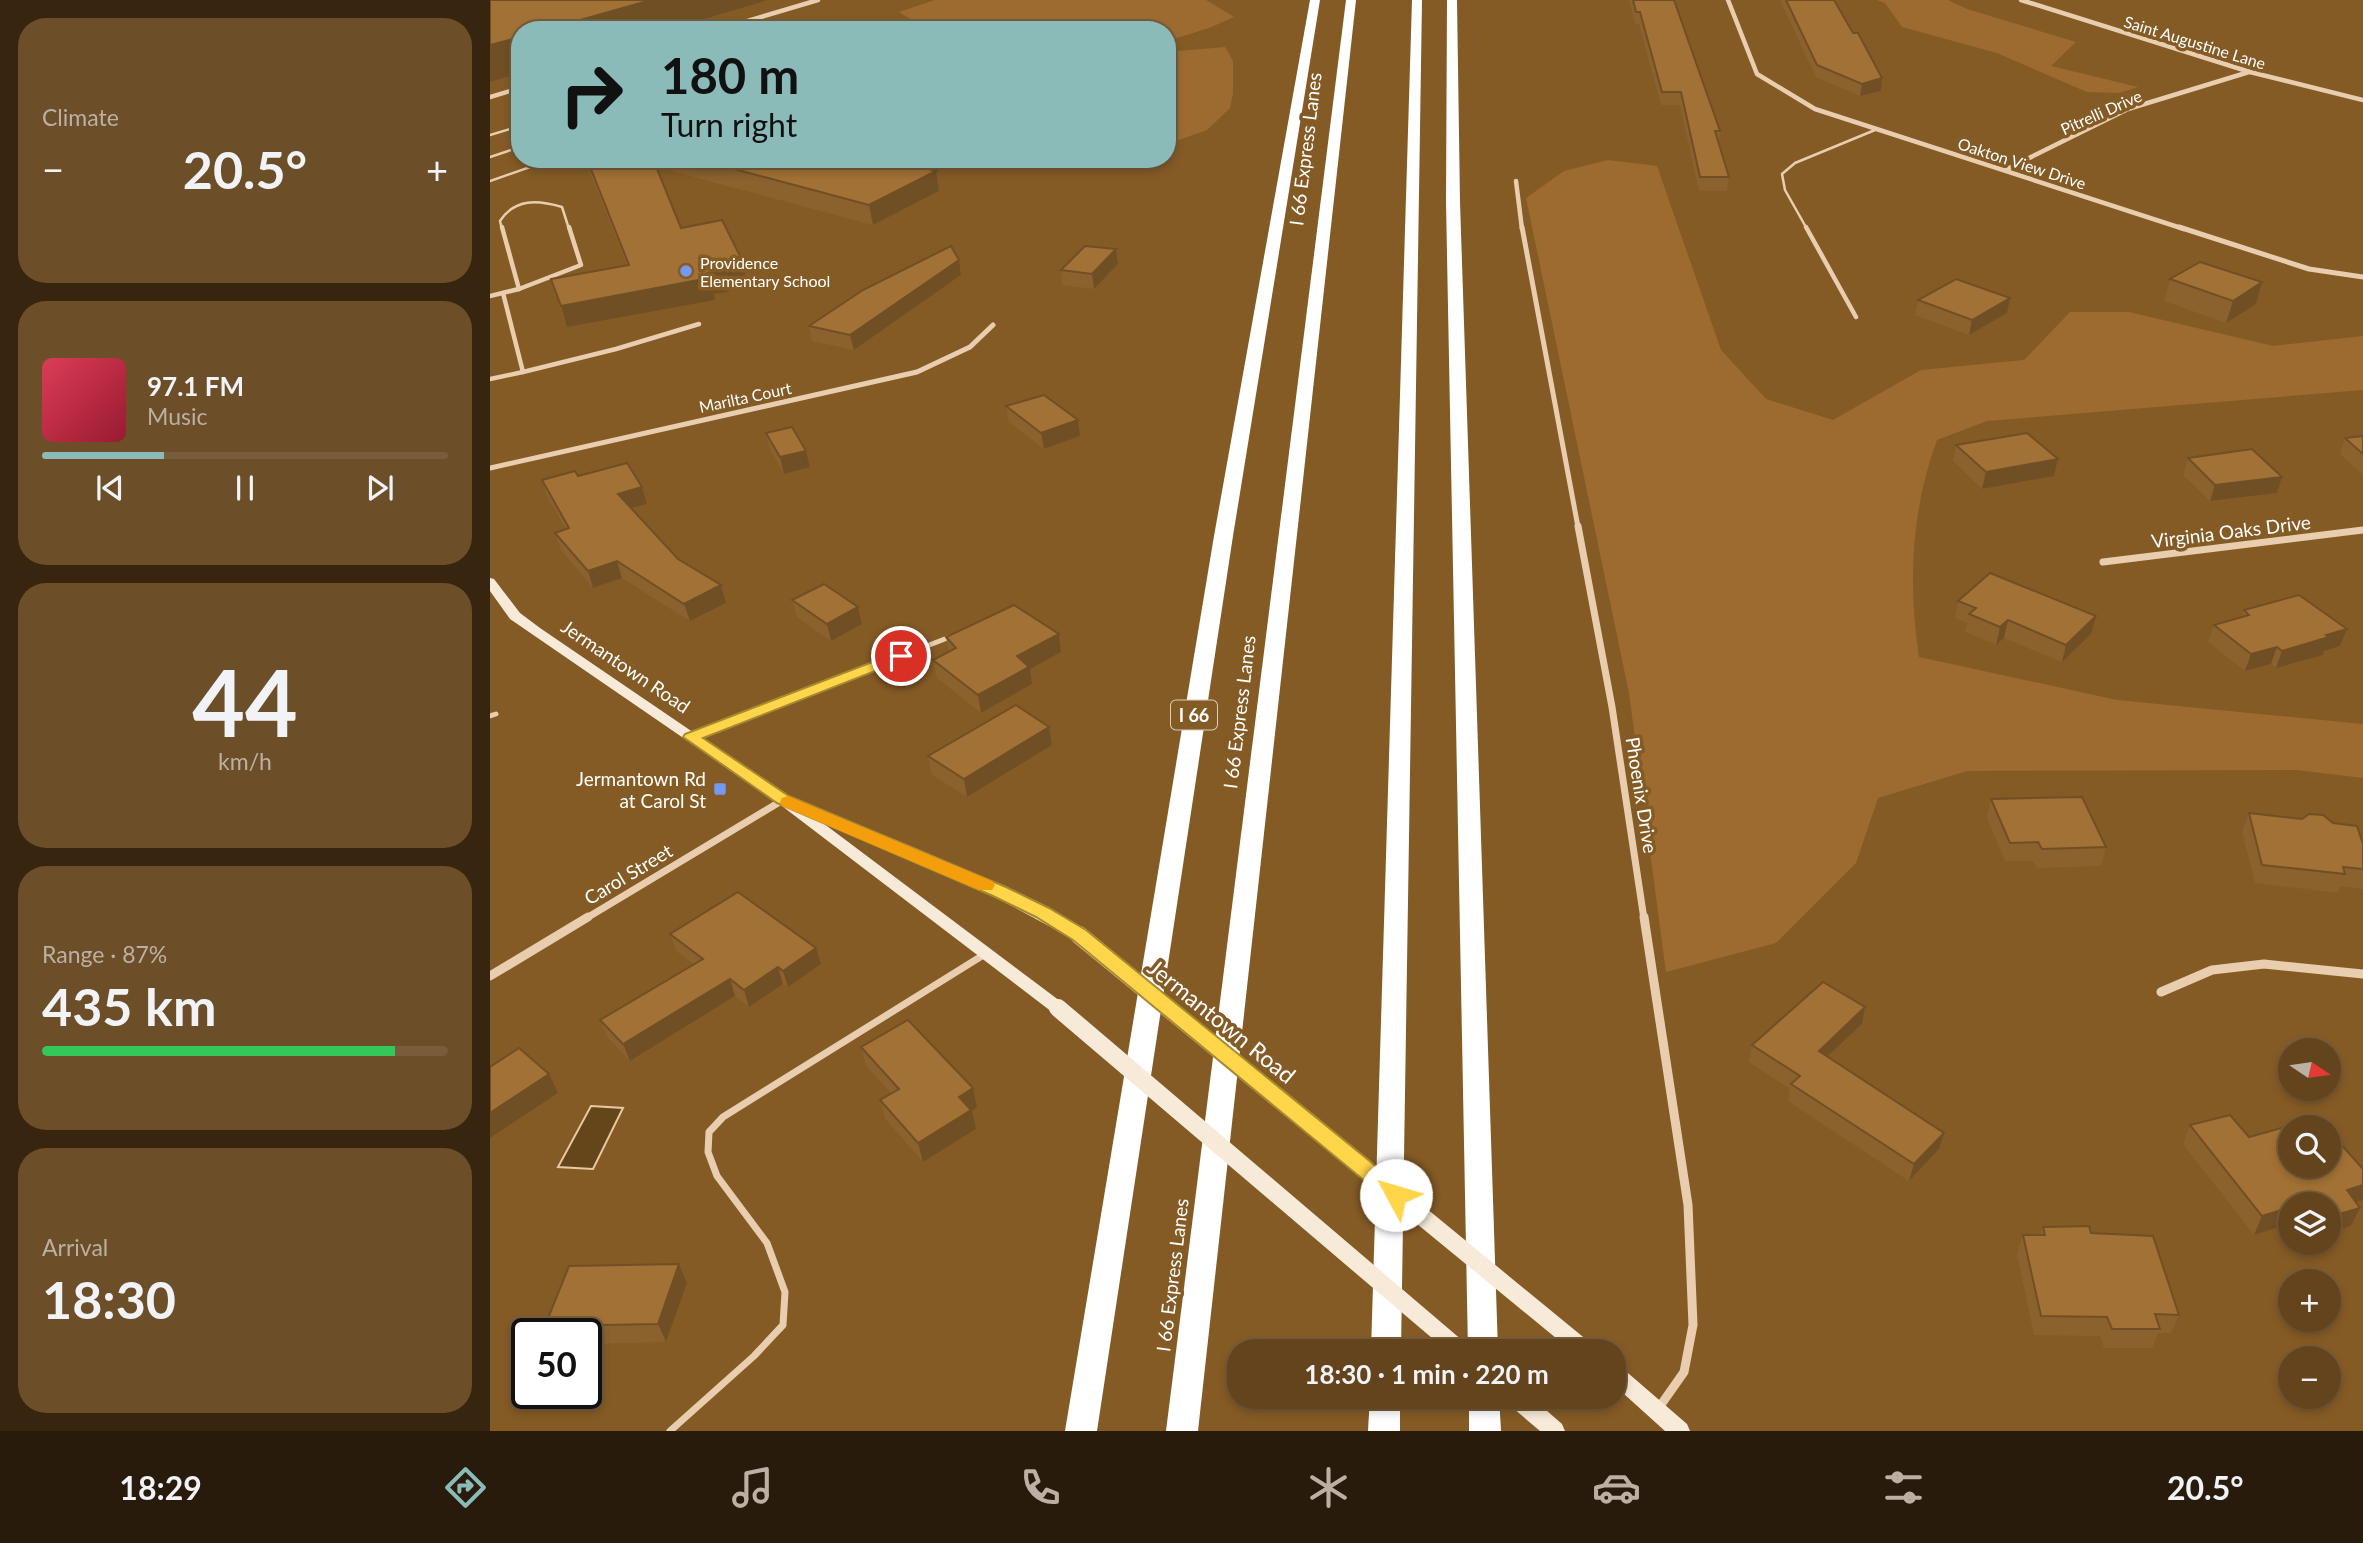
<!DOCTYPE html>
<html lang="en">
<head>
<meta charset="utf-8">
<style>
	body { margin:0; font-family:Lato,sans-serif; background:#6c4e29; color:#f1f3f6; height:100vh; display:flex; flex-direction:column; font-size:26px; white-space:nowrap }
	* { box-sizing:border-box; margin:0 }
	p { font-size:23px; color:#bbb0a3 }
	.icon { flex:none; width:38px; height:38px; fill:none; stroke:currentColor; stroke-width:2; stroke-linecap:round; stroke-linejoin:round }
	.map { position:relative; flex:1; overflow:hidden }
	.details { display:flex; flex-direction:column; gap:18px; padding:18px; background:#37250f; width:490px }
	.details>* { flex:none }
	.top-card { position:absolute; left:21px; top:21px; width:665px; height:147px; border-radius:28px; box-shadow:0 4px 10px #0003,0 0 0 2px #785c3b; background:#8bbbb9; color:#111; overflow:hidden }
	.needle { width:46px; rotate:103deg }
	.tools { position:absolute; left:1788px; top:1038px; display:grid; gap:14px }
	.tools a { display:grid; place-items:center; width:63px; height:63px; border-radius:50%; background:#64441c; box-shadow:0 4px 10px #0003,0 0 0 2px #785c3b; font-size:35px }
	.speed { position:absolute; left:21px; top:1318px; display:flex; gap:14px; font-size:35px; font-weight:700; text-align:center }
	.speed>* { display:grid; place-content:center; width:91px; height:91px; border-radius:50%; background:#64441c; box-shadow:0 4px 10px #0003,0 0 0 2px #785c3b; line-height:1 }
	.speed .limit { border:4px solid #111; border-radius:10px; background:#fff; color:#111 }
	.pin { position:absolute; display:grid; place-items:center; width:60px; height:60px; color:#fff; margin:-30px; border:4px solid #fff; border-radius:50%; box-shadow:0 2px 7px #0007 }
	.me { position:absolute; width:77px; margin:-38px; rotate:309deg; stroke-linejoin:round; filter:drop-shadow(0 0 5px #0008) }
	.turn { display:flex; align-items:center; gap:24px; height:147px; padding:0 35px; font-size:32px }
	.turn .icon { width:91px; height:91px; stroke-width:2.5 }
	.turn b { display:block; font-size:49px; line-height:60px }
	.big { font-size:52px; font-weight:700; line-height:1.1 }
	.details .widget { flex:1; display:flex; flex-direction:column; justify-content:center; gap:10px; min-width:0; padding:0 24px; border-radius:28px; background:#6c4e29 }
	.details .dial { align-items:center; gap:0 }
	.dial b { font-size:91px; line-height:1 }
	.song { display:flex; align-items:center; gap:21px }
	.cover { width:84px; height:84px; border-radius:10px; background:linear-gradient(135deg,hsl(350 70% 55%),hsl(350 70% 35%)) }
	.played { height:7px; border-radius:4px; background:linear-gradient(90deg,#8bbbb9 30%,#785c3b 30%) }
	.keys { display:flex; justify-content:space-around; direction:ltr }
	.heat { display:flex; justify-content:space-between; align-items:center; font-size:38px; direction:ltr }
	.charge { height:10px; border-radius:5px; background:linear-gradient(90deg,#34c759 87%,#785c3b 0) }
	.trip { position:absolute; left:737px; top:1339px; width:399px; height:70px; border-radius:28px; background:#64441c; box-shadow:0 4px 10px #0003,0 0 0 2px #785c3b; font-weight:700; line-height:70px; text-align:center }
	.tab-bar { display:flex; height:112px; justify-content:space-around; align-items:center; background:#281b0b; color:#bbb0a3 }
	.tab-bar .icon { width:49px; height:49px }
	.tab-bar .on { color:#8bbbb9 }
	.tab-bar b { font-size:32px; color:#f1f3f6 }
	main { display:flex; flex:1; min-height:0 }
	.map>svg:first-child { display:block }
	.green { fill:#9d6b30 }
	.water { fill:#65451a; stroke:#e9c8a3; stroke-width:2 }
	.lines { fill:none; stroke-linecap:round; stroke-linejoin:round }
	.lane-far3 { stroke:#e8ceaf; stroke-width:2.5 }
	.lane-far2 { stroke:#e8ceaf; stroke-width:4.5 }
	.lane-far1 { stroke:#e8ceaf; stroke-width:5 }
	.lane { stroke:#e8ceaf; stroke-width:7 }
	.street-far3 { stroke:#e8ceaf; stroke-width:4.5 }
	.street-far2 { stroke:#e8ceaf; stroke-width:5 }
	.street-far1 { stroke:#e8ceaf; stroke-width:7 }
	.street { stroke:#e8ceaf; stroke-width:9 }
	.secondary { fill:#f7ead9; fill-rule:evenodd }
	.highway { fill:#fff; fill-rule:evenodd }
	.secondary-bridge { stroke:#f7ead9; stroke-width:18 }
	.wall { fill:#8b612e }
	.shaded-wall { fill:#714f25 }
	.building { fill:#a27135; stroke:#714f25; stroke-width:2 }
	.route { fill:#ffd54a; stroke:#a68a30; stroke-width:2 }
	.slow { fill:#f59e0b }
	.poi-dot { fill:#7499f2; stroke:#855b25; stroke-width:2.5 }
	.labels { text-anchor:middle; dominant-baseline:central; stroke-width:7; stroke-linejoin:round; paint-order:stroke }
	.far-street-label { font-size:16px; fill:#fff; stroke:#855b25 }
	.far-poi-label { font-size:16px; fill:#fff; stroke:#855b25; text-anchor:start }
	.shield { fill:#855b25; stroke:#dacebe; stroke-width:2 }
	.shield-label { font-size:18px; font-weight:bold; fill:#fff }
	.street-label { font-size:19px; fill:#fff; stroke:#855b25 }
	.poi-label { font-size:19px; fill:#fff; stroke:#855b25; text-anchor:end }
	.near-street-label { font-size:23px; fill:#fff; stroke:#855b25 }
</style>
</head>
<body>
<main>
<section class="details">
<div class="widget"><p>Climate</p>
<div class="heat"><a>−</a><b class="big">20.5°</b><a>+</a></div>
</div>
<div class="widget">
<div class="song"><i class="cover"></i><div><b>97.1 FM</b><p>Music</p></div></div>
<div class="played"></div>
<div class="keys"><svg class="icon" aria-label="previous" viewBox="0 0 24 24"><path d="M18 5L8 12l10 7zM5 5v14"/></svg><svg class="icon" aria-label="pause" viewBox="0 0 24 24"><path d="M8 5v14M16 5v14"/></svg><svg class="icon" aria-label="next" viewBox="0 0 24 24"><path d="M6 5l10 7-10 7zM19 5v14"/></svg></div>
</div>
<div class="widget dial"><b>44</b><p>km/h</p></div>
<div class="widget"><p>Range · 87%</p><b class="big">435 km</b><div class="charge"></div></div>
<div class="widget"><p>Arrival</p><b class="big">18:30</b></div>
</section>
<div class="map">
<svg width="1873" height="1431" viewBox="0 0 1873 1431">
	<rect width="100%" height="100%" fill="#855b25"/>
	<!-- green -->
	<g class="green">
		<path d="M445 0H716L744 17 719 28 677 41V30H438L409 12Z"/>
		<path d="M1387 0H1458L1477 9 1586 42 1561 66 1648 87 1629 93 1597 92 1507 53 1412 27 1395 3Z"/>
		<path d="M735 47 743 61V94L740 108 717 130 677 144V52Z"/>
		<path d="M1118 160 1167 166 1231 350 1276 399 1343 420 1431 370 1534 360 1580 312H1639L1783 346 1873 336V390L1497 421 1447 440C1421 510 1418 584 1429 657L1627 700 1873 724V778L1807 770 1477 771 1388 798 1366 863 1286 943 1176 972 1139 693 1036 198 1074 171Z"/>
	</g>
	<!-- water -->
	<path class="water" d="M101 1106 133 1108 103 1169 68 1167Z"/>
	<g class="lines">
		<!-- lane-far3 -->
		<g class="lane-far3">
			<path d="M0 135 30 126"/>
			<path d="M0 157 30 147"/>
			<path d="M0 181 63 159"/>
			<path d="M12 229 10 221C25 198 48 200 72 207L79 229"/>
			<path d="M1317 229 1295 190 1292 174 1305 163 1385 130"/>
		</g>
		<!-- lane-far2 -->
		<g class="lane-far2">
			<path d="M12 227 29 289"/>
			<path d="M1316 227 1366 317"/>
			<path d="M29 289 91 265 79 227"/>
			<path d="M13 293 33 372 126 349 209 324"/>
			<path d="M0 296 29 289"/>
			<path d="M0 379 33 372"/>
		</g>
		<!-- lane-far1 -->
		<g class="lane-far1">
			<path d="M0 716 6 714"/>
			<path d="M201 737 460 637"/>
		</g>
		<!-- lane -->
		<path class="lane" d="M180 1431 264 1356 293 1325 295 1292 277 1243 227 1176 218 1152 219 1132 233 1117 495 954"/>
		<!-- street-far3 -->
		<g class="street-far3">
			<path d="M1238 0 1267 74 1325 109 1694 229"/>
			<path d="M1531 0 1760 72 1873 100"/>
			<path d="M227 30 328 0"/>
			<path d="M0 97 30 88"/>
			<path d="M1515 170 1638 109 1759 72"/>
			<path d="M1026 181 1032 229"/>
		</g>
		<!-- street-far2 -->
		<g class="street-far2">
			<path d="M1032 227 1088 527"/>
			<path d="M1689 227 1819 269 1873 277"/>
			<path d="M0 468 427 372 480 347 503 325"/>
		</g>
		<!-- street-far1 -->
		<g class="street-far1">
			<path d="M1088 526 1122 707 1154 919"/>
			<path d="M1613 562 1873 530"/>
			<path d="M95 919 293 800"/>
		</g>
		<!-- street -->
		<g class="street">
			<path d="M1154 917 1198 1205 1203 1325 1194 1372 1168 1409"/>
			<path d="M0 976 98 917"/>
			<path d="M1671 992 1722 970 1774 964 1873 974"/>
		</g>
		<!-- secondary -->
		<g class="secondary">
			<path d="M0 578 4 579 30 613 50 628 307 803 316 804C412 842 506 879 595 931L597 935 595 939H583L483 885 329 820 574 1004 576 1008 574 1012 568 1014 562 1012 288 803 20 619 0 591Z"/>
			<path d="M1124 1364 1131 1367 1197 1424 1200 1431H1175L1124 1385Z"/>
			<path d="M1014 1396H1040L1072 1424 1075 1431H1050L1017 1403Z"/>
		</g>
		<!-- highway -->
		<g class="highway">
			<path d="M820 0H830L743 536 607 1431H575L724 536Z"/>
			<path d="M856 0H866L708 1431H676Z"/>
			<path d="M922 0H932L911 1351H881Z"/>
			<path d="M957 0H967L970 202 1008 1351H978L956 202Z"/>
			<path d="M880 1396H910V1431H878Z"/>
			<path d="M979 1396H1009L1011 1431H979Z"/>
		</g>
		<!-- secondary-bridge -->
		<g class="secondary-bridge">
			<path d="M589 935 1096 1351"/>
			<path d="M568 1008 971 1351"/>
		</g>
	</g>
	<!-- wall -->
	<g class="wall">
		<path d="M1139 0H1184L1230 131 1229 144 1239 177 1237 191H1209L1190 105H1171L1149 24H1145Z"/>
		<path d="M1290 0H1344L1391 91 1370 96 1326 77Z"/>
		<path d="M96 159H406V161L449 191 383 225 166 167 191 228 256 278 238 292 224 294 225 300 77 327 61 279 137 265 99 170Z"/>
		<path d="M469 260 471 275 364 350 322 341 319 326Z"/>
		<path d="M628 264 604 289 572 285 571 270Z"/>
		<path d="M1680 279 1766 304 1736 323 1674 301Z"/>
		<path d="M1428 300 1517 313 1479 335 1425 315Z"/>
		<path d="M516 406 588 420 590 436 554 449 519 422Z"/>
		<path d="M276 433 316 451 320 467 294 474 280 449Z"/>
		<path d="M1873 436V475L1850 454 1855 438Z"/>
		<path d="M1466 445 1568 459 1564 476 1492 489 1463 461Z"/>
		<path d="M1698 458 1792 477 1787 493 1720 501 1693 475Z"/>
		<path d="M88 476 152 487 157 504 141 508 188 559 231 585 236 603 200 621 132 578 103 588 71 550 65 533 76 529 57 496 52 480Z"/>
		<path d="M302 600 368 607 372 624 341 641 307 617Z"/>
		<path d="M1468 601 1606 616 1601 634 1572 662 1514 638 1506 645 1475 632 1477 623 1465 618Z"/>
		<path d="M1754 610 1850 646 1834 651 1833 655 1786 668 1781 664 1755 671 1718 642 1724 625 1751 617Z"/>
		<path d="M569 634 571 652 540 669 542 684 491 713 447 678 443 660 459 651 456 637Z"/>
		<path d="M559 727 562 745 477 797 441 774 438 756Z"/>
		<path d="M1501 799 1616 847 1611 866 1547 868 1543 861H1515L1497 817Z"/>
		<path d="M1759 813 1873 844V889L1850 886 1848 893 1765 883 1752 832Z"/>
		<path d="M180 934 331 964 298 987 293 984 259 1007 245 996 140 1061 117 1037 110 1020 205 965 186 951Z"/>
		<path d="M1375 1007 1372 1024 1338 1056 1449 1149 1419 1181 1298 1101 1300 1089 1259 1062 1262 1045Z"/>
		<path d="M371 1047 483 1088 487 1107 482 1111 486 1129 433 1162 395 1118 390 1100 401 1093 376 1066Z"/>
		<path d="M1700 1125 1759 1137 1873 1169V1200L1866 1203 1870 1208 1861 1226 1839 1233V1204H1801L1764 1235 1693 1144Z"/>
		<path d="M1553 1227 1601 1233 1689 1315 1681 1333H1668L1662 1348H1614L1610 1336 1544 1335 1527 1254 1533 1235H1550Z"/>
		<path d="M189 1264 197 1283 176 1342 96 1344V1334H58L55 1326Z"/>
	</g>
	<!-- shaded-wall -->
	<g class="shaded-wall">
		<path d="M161 0H278L177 30H55Z"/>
		<path d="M30 37V73L0 82V45Z"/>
		<path d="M1392 78 1391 91 1370 96 1372 84Z"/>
		<path d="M446 171 449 191 383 225 379 205Z"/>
		<path d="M626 249 628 264 604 289 602 274Z"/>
		<path d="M250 256 256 278 238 292 224 294 225 300 77 327 71 306 218 273Z"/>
		<path d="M469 260 471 275 364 350 360 335Z"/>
		<path d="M1772 282 1766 304 1736 323 1743 301Z"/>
		<path d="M1520 298 1517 313 1479 335 1482 320Z"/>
		<path d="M588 420 590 436 554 449 551 433Z"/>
		<path d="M316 451 320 467 294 474 290 457Z"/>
		<path d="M1568 459 1564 476 1492 489 1496 472Z"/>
		<path d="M1792 477 1787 493 1720 501 1725 485Z"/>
		<path d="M152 487 157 504 133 510 128 494Z"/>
		<path d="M127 561 132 578 103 588 98 571Z"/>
		<path d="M231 585 236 603 200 621 194 604Z"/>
		<path d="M368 607 372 624 341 641 337 624Z"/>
		<path d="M1606 616 1601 634 1572 662 1576 645Z"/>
		<path d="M1518 620 1514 638 1506 645 1510 627Z"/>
		<path d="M1857 629 1850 646 1834 651 1833 655 1786 668 1792 651 1836 635Z"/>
		<path d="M569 634 571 652 540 669 542 684 491 713 488 695 527 656Z"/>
		<path d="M1787 647 1781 664 1755 671 1761 654Z"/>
		<path d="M559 727 562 745 477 797 474 779Z"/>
		<path d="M326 948 331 964 298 987 293 971Z"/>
		<path d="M288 967 293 984 259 1007 254 990Z"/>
		<path d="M240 979 245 996 140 1061 133 1044Z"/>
		<path d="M1375 1007 1372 1024 1326 1067 1329 1051Z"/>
		<path d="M59 1074 68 1093 0 1138V1113Z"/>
		<path d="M483 1088 487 1107 482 1111 486 1129 433 1162 428 1143 469 1097Z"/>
		<path d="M1454 1133 1449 1149 1419 1181 1424 1164Z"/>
		<path d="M1873 1185V1200L1847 1209 1857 1190Z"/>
		<path d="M1825 1200 1823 1204H1811Z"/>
		<path d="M1801 1207V1223L1764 1235 1772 1216Z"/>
		<path d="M1870 1208 1861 1226 1839 1233V1217Z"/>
		<path d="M189 1264 197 1283 176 1342 168 1324Z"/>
	</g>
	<!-- building -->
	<g class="building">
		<path d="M0 0H161L55 30H30V37L0 45Z"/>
		<path d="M1143 0H1184L1230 131H1225L1239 177H1210L1191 92H1172L1150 12H1146Z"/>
		<path d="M1296 0H1344L1363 33H1368L1392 78 1372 84 1327 65Z"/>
		<path d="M97 159H163L191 228 232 220 250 256 233 270 218 273 219 278 71 306 61 279 139 265Z"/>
		<path d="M207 159H400L446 171 379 205Z"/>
		<path d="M461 246 469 260 360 335 319 326 373 290Z"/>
		<path d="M595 246 626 249 602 274 571 270Z"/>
		<path d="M1710 262 1772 282 1743 301 1680 279Z"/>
		<path d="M1466 279 1520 298 1482 320 1428 300Z"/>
		<path d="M554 395 588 420 551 433 516 406Z"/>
		<path d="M302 427 316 451 290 457 276 433Z"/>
		<path d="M1537 433 1568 459 1496 472 1466 445Z"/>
		<path d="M1873 436V454L1855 438Z"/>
		<path d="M1762 449 1792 477 1725 485 1698 458Z"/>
		<path d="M137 463 152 487 128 494 188 559 231 585 194 604 127 561 98 571 65 533 79 528 52 480 85 471 88 476Z"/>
		<path d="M1500 573 1606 616 1576 645 1518 620 1510 627 1479 614 1486 608 1468 601Z"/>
		<path d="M334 584 368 607 337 624 302 600Z"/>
		<path d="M1809 595 1857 629 1836 635 1839 637 1792 651 1787 647 1761 654 1724 625 1759 615 1754 610Z"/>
		<path d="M524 605 569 634 527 656 539 667 488 695 443 660 466 648 456 637Z"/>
		<path d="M526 705 559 727 474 779 438 756Z"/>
		<path d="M1592 797 1616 847 1552 849 1548 842 1520 843 1501 799Z"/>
		<path d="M1759 813 1812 819 1819 814 1833 815 1843 823 1867 826 1873 844V869L1853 867 1855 874 1772 865Z"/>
		<path d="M248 892 326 948 293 971 288 967 254 990 240 979 133 1044 110 1020 213 959 180 934Z"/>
		<path d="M1333 982 1375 1007 1329 1051 1454 1133 1424 1164 1301 1084 1310 1076 1262 1045Z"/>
		<path d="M418 1020 483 1088 469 1097 481 1110 428 1143 390 1100 409 1089 371 1047Z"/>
		<path d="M29 1048 59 1074 0 1113V1067Z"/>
		<path d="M1740 1115 1759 1137 1828 1118 1836 1127H1801V1166H1839V1131L1873 1169V1185L1857 1190 1870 1208 1839 1217V1204H1828L1825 1200 1811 1204H1801V1207L1772 1216 1700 1125Z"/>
		<path d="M1599 1226 1601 1233 1663 1236 1689 1315 1665 1314 1670 1329H1622L1617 1317 1551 1316 1533 1235H1555L1553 1227Z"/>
		<path d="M189 1264 168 1324 55 1326 79 1266Z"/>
	</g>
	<!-- route -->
	<path class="route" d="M411 651 419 656 416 659 213 738 299 796 516 887 559 908 596 930 914 1189 917 1195 914 1201 906 1204 899 1201 583 940 546 917 503 896 287 803 193 737 195 734Z"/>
	<!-- slow -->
	<path class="slow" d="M298 796 502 881 505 885 502 890H489L292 806 290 802 292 798Z"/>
	<!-- markers -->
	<g class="poi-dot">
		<circle cx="196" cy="271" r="7"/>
		<rect x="223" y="782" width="14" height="14" rx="3.5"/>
	</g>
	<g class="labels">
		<!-- far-street labels -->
		<g class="far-street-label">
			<text transform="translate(1705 42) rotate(17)">Saint Augustine Lane</text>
			<text transform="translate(1611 112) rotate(-24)">Pitrelli Drive</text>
			<text transform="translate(1532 163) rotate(18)">Oakton View Drive</text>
			<text transform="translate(255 397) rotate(-12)">Marilta Court</text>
		</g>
		<!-- far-poi labels -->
		<g class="far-poi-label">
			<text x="210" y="262">Providence<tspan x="210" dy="18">Elementary School</tspan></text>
		</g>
		<!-- shield labels -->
		<rect class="shield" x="681" y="700.5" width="46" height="29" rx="5"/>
		<g class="shield-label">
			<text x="704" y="715">I 66</text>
		</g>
		<!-- street labels -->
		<g class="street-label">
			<text transform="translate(815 149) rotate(-83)">I 66 Express Lanes</text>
			<text transform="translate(1741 531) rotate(-7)">Virginia Oaks Drive</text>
			<text transform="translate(136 666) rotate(34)">Jermantown Road</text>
			<text transform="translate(749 712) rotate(-83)">I 66 Express Lanes</text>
			<text transform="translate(1152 795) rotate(81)">Phoenix Drive</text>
			<text transform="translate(138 874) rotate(-31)">Carol Street</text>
			<text transform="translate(682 1275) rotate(-83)">I 66 Express Lanes</text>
		</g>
		<!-- poi labels -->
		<g class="poi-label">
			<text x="216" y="778">Jermantown Rd<tspan x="216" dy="22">at Carol St</tspan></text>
		</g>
		<!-- near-street labels -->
		<g class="near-street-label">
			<text transform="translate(732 1021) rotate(39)">Jermantown Road</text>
		</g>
	</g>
</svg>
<div class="tools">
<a><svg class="needle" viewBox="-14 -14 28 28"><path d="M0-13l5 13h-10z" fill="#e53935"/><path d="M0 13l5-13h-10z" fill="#bbb0a3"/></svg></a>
<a><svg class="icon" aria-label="search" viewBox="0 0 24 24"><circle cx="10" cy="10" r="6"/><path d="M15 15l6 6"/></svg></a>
<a><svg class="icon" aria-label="layers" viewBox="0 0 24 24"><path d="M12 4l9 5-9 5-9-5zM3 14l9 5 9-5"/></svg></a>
<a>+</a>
<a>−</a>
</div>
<div class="speed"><div class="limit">50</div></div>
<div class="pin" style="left:411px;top:656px;background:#d93025"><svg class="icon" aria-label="arrive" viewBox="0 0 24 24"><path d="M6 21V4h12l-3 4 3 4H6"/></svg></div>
<svg class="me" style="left:906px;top:1195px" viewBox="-20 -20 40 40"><circle r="19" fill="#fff"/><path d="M0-13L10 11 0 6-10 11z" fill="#ffd54a"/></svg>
<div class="trip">18:30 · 1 min · 220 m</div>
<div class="top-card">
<div class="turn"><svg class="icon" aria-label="right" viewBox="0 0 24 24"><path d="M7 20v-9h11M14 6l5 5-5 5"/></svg><div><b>180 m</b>Turn right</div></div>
</div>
</div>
</main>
<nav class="tab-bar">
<b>18:29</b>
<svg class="icon on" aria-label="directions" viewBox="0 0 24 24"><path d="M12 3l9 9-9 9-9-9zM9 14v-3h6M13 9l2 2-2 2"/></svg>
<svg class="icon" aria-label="music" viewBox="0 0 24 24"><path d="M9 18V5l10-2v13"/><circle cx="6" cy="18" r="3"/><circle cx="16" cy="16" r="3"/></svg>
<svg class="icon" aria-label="phone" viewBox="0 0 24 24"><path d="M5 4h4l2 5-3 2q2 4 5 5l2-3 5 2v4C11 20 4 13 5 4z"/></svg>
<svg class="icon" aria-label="climate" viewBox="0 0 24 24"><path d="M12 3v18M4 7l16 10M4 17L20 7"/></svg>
<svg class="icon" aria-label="car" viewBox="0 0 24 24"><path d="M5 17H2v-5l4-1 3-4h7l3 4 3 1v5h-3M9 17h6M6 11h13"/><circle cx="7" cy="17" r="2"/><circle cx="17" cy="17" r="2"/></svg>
<svg class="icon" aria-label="filters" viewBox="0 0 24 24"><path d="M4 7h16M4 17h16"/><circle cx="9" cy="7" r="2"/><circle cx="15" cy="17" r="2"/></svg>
<b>20.5°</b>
</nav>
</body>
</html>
